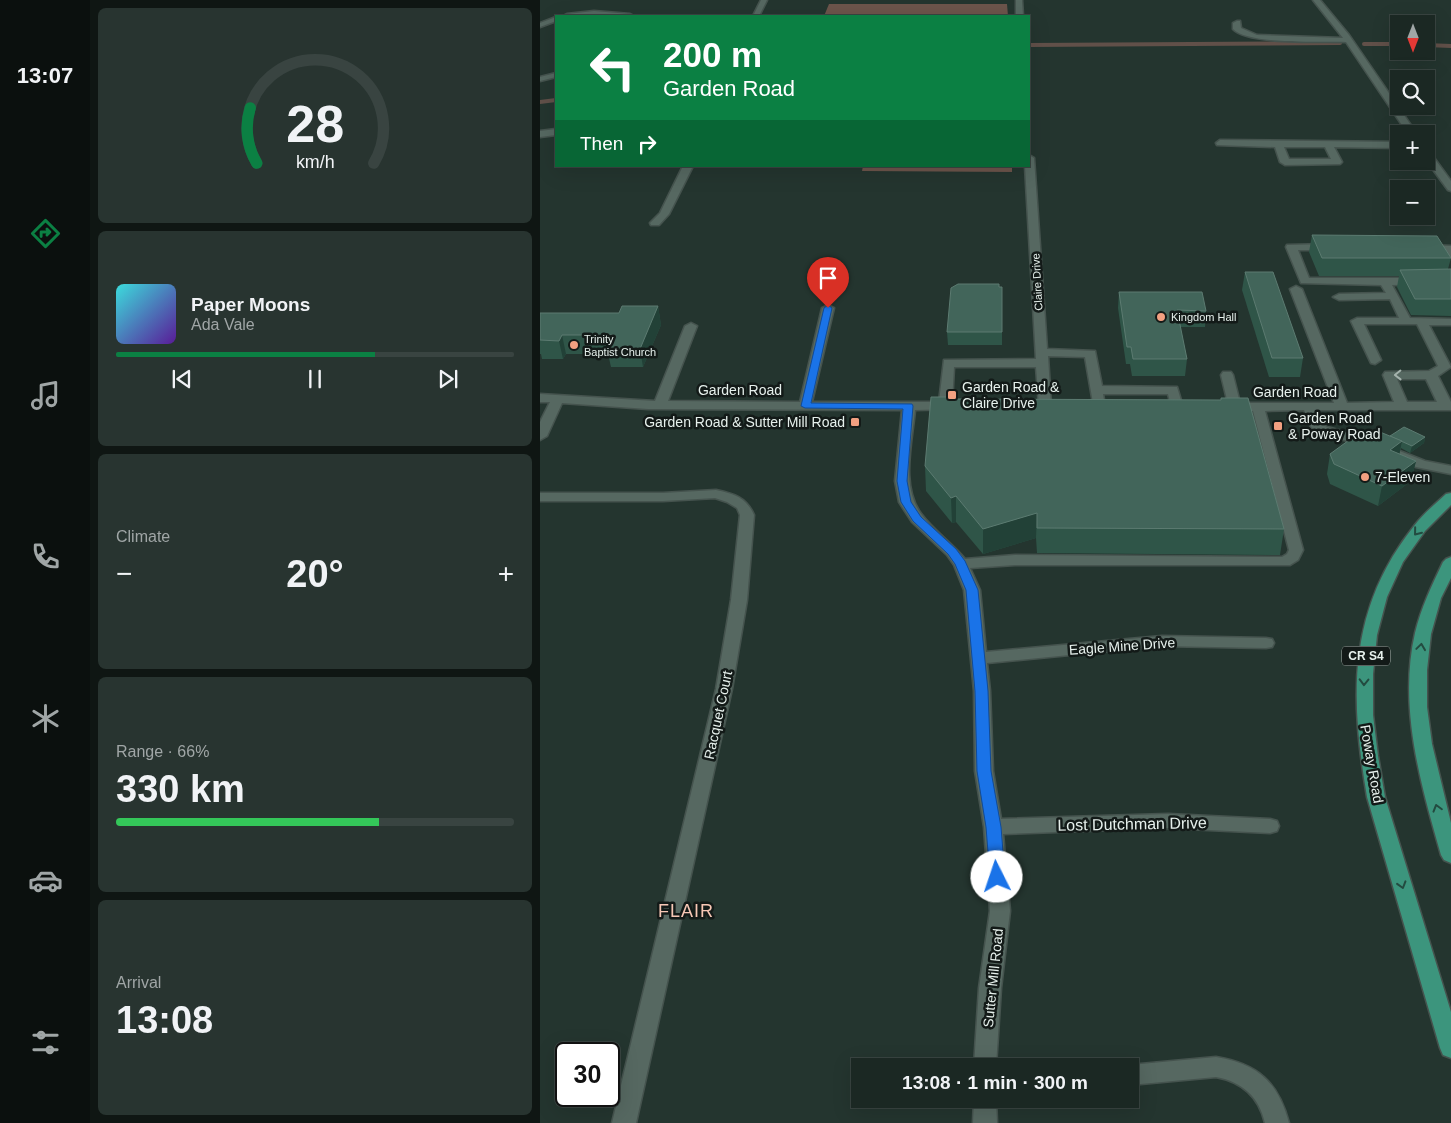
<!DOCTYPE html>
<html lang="en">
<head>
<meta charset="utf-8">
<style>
	body { margin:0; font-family:Helvetica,sans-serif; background:#283430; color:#f1f3f6; height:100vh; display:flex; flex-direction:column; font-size:19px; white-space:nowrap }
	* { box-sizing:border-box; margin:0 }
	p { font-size:16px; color:#a0a6a6 }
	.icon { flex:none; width:28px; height:28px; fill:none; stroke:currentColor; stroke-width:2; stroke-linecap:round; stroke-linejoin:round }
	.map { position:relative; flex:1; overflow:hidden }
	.panel { display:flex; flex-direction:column; gap:8px; padding:8px; background:#0f1613; width:450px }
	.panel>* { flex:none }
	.banner { position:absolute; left:15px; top:15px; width:475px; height:152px; border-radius:0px; box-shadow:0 5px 20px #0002,0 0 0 1px #394441; background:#0b8043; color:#fff; overflow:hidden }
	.needle { width:32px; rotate:180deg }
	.fabs { position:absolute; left:850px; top:15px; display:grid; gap:10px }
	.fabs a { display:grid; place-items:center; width:45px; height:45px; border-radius:0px; background:#1b2823; box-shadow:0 5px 20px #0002,0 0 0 1px #394441; font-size:25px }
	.speed { position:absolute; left:15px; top:1042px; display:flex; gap:10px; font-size:25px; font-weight:700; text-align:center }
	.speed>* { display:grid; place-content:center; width:65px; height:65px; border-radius:50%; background:#1b2823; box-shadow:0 5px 20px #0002,0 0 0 1px #394441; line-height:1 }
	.speed .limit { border:2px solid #111; border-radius:8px; background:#fff; color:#111 }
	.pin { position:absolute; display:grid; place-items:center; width:42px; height:42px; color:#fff; margin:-51px -21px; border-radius:50% 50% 50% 0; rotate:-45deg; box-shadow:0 0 5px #0007 }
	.pin .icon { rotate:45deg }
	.me { position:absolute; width:55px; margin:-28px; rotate:356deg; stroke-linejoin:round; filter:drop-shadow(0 0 4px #0008) }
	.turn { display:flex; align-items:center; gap:18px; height:105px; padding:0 25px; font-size:22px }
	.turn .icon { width:65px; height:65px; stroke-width:2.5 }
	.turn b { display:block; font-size:35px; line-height:42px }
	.then { display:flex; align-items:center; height:48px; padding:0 25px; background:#0003; gap:10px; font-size:19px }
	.big { font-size:38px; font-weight:600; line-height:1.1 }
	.panel .card { flex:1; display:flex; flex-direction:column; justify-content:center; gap:8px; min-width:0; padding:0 18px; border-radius:8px; background:#283430 }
	.panel .dial { align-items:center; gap:0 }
	.dial svg { height:130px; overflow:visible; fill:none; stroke:#394441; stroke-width:7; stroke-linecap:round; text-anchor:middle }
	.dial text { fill:#f1f3f6; stroke:none }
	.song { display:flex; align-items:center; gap:15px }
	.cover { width:60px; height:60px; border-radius:8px; background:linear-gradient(135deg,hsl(180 70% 55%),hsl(270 70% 35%)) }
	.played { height:5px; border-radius:2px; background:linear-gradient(90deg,#0b8043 65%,#394441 65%) }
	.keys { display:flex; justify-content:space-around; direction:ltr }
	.heat { display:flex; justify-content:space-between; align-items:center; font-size:28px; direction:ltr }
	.charge { height:8px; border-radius:4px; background:linear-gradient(90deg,#34c759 66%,#394441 0) }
	.trip { position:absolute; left:311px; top:1058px; width:288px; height:50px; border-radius:0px; background:#1b2823; box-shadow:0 5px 20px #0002,0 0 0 1px #394441; font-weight:600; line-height:50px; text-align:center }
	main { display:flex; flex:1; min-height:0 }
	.tabs { display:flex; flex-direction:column; width:90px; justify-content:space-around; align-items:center; background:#0b100e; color:#a0a6a6 }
	.tabs .icon { width:35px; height:35px }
	.tabs .on { color:#0b8043 }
	.tabs b { font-size:22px; color:#f1f3f6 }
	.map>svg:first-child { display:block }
	.green { fill:#6c544b }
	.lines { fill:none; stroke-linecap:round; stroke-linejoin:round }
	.stream { stroke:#615049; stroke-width:4 }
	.minor-casing { stroke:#45534e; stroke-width:3 }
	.major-casing { stroke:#45534e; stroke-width:3 }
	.minor { fill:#566861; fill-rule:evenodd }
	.major { fill:#3c957d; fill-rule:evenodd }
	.wall { fill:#2f5548 }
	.shaded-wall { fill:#224137 }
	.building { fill:#42655a; stroke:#5c7b71 }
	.oneway { stroke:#a5b3ad }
	.oneway2 { stroke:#234b40 }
	.route { fill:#1a73e8; stroke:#114b97 }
	.poi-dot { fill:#f2a081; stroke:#131a18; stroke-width:2 }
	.labels { text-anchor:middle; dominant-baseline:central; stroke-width:5; stroke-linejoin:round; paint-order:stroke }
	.far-street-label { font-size:11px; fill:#e6f0ec; stroke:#131a18 }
	.far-poi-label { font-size:11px; fill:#e6f0ec; stroke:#131a18; text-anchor:start }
	.shield { fill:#131a18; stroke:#a7b0ac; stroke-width:1 }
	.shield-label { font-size:12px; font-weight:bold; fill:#e6f0ec }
	.poi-label { font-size:14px; fill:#e6f0ec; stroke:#131a18; text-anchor:start }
	.street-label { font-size:14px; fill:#e6f0ec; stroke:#131a18 }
	.near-street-label { font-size:16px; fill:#e6f0ec; stroke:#131a18 }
	.near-neighbourhood-label { font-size:18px; letter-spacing:1px; fill:#f7c7b5; stroke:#131a18 }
</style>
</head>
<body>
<main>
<nav class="tabs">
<b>13:07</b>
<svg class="icon on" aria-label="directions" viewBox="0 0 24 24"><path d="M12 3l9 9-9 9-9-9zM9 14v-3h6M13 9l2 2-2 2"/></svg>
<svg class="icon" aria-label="music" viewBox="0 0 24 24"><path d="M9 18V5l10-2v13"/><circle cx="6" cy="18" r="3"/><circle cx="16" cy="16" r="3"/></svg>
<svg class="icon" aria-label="phone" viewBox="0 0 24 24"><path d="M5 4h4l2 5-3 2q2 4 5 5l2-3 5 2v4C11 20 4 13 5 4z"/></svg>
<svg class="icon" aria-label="climate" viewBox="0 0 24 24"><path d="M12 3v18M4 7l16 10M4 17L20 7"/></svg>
<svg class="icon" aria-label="car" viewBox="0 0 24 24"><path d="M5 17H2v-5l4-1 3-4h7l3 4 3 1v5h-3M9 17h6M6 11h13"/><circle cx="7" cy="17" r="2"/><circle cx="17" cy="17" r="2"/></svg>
<svg class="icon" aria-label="filters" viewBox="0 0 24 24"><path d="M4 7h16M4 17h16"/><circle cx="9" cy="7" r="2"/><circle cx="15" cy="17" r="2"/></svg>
</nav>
<section class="panel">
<div class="card dial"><svg viewBox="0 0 100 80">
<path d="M14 69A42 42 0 1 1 86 69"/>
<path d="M14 69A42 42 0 0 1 10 35" stroke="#0b8043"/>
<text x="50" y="56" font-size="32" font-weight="700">28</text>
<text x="50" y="72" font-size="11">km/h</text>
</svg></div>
<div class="card">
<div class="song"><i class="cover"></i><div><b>Paper Moons</b><p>Ada Vale</p></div></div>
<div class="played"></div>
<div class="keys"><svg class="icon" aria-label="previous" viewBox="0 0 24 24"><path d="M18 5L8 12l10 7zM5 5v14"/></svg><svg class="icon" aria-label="pause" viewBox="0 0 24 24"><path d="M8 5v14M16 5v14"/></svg><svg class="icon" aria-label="next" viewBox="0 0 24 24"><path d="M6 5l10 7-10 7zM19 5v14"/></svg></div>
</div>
<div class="card"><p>Climate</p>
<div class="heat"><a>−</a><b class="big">20°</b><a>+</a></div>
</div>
<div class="card"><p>Range · 66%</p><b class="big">330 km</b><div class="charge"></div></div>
<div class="card"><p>Arrival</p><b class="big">13:08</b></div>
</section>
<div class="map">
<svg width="911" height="1123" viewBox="0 0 911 1123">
	<rect width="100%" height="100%" fill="#24352f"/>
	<!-- green -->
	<g class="green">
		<path d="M289 4H467L468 16H284Z"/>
		<path d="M323 166H472V172L322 171Z"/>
	</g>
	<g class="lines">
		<!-- stream -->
		<g class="stream">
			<path d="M824 44H859"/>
			<path d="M489 45 800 43"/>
			<path d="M886 45 911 46"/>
			<path d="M0 102 16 100"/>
		</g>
		<!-- minor casing -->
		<g class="minor-casing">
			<g id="minor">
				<path d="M221 0H227L219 16H213Z"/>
				<path d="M476 0H482L483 16H476Z"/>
				<path d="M773 0H780L809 35 877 134H868L806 42C782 41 708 45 693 29V23L697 21H700L701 28 717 35 803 38Z"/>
				<path d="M54 11 90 14 94 16H23L27 14Z"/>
				<path d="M16 17V21L0 27V23Z"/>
				<path d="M16 73V77L0 81V77Z"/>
				<path d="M16 129V135L0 137V131Z"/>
				<path d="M680 140 859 142V148L794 147 802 162 800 164 745 165 740 162 735 147 677 145 676 143ZM744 147H785L791 159H749Z"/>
				<path d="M886 150 889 151 911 181V191L908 190 886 160Z"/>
				<path d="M489 155 494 158 507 349 555 351 562 386 637 387 643 407 637 411 632 410 628 394H563L565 406 559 410 554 409 545 357 508 356 511 406 505 410 499 406 496 367H414L412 403 416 406 415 409 375 410C372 443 360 487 382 515 394 531 412 543 425 559L475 555 742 557 747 554 749 550 713 411 685 410 684 407 688 404 681 375 683 372H691L693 375 700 403H794L750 289 756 286 762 289 807 403 854 402 843 375 845 372 889 371 898 366 877 324H824L841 360 835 364 831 363 811 321 817 318H859L850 299 799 300 793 297 799 294 846 293 841 285 761 283 746 247 747 245 790 244 795 247 790 250H758L769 278H911V284L852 285 870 318 911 319V325H889L911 367 898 376 911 402V410H777L784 425 787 427 836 440 838 443 831 447 777 433 771 427 764 410 725 411 763 550 758 560 750 565H475L430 568 440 590 446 652 622 636 726 638 732 639 734 643 732 647 726 648 622 646 447 663 450 691 453 771 461 819 628 814 730 819 737 821 739 826 737 831 730 833 628 828 463 834 470 911 461 988 456 1066H434L439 988 450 911 444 827 435 771 434 691 424 590 414 565 407 555 372 522 359 502 355 481 362 410 108 409 22 403 7 436 0 440V422L10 402H0V394L115 401 145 326 151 323 157 326 128 401 260 402 282 308 288 305 294 308 272 402H399L404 360 496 359 485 166H489ZM857 379H886L897 402H867Z"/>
				<path d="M143 166H153L129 214 119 225H111L110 223 120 213Z"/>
				<path d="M886 245 911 246V257L907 256 904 251 882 250 881 248 882 246Z"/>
				<path d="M857 450 885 461 911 466V474L876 467 852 457 850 454 852 451Z"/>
				<path d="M176 490C194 494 206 497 214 515L207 600 192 689 96 1123H72L176 689 191 600 200 515 197 508 187 502 175 498 123 501H0V493H123Z"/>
				<path d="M676 1057C718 1064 738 1082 749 1123H725C719 1097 703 1082 676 1077L590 1085V1066H586L590 1065Z"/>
				<path d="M434 1099H456L457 1123H433Z"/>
			</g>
		</g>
		<!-- major casing -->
		<g class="major-casing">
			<g id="major">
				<path d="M911 493V505L885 531 863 562 847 597 837 635 833 674V715L838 756 845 797 911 1012V1058L903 1055 900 1048 827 797C810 697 807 610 874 526 883 514 895 504 906 494Z"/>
				<path d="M911 557V578L901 598 891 634 887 670V707L892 744 911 823V863L904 860 901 855C881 785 858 707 875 633 881 608 892 585 903 562L906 559Z"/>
			</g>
		</g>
		<!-- minor -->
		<use href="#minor" class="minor"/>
		<!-- major -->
		<use href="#major" class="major"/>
	</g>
	<!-- wall -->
	<g class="wall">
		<path d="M772 235 911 258 908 269H911V316L871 315 857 287 859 276H779L769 252Z"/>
		<path d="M705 272 763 358 760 377H729L702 290Z"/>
		<path d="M459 287H462V345H408L407 332Z"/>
		<path d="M579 292 666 311 665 327H640L647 359 645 376H592L590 364H586L578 308Z"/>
		<path d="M118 306 121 325 103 367H71L68 354H26L23 359H2L1 354H0V313H79Z"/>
		<path d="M681 398 744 529 740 555 497 553 496 538 443 554 416 522 412 523 386 491 385 466 412 399 681 400Z"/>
		<path d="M850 436 885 437 884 443 870 453 861 448 859 454 876 461 871 481 838 506 790 484 787 474 790 454 828 440Z"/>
	</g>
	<!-- shaded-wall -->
	<g class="shaded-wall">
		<path d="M118 306 121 325 103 367 100 349Z"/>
		<path d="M22 335 26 354 23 359 19 341Z"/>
		<path d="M885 437 884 443 870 453 872 446Z"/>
		<path d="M862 441 858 461 850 450Z"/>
		<path d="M876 461 871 481 838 506 842 486Z"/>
		<path d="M416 496V522L412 523 411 498Z"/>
		<path d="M497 513 496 538 443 554V529Z"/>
	</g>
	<!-- building -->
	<g class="building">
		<path d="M772 235 897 236 911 258H782Z"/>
		<path d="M911 269V299H875L860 270Z"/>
		<path d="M705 272H733L763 358H732Z"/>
		<path d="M418 284H459V287H462V332H407L411 288Z"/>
		<path d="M579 292H662L666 311 637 310 647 359H593L591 347H587Z"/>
		<path d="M82 306H118L100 349 67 348 73 335H22L19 341 0 340V313H79Z"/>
		<path d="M391 397H412V399L681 400V398H708L744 529 497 528V513L443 529 416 496 411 498 385 466Z"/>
		<path d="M864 427 885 437 872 446 850 436Z"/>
		<path d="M840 432 862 441 850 450 876 461 842 486 794 464 790 454 816 435 828 440Z"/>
	</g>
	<!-- one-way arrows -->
	<defs><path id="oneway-chevron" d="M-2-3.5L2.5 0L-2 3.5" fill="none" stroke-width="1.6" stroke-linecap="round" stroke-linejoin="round" transform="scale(1.25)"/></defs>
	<use class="oneway" href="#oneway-chevron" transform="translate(858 375) rotate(179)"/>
	<g class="oneway2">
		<use href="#oneway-chevron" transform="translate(877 532) rotate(129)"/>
		<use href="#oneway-chevron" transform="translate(881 647) rotate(-82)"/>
		<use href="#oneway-chevron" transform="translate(824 682) rotate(91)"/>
		<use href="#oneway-chevron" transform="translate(897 808) rotate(-106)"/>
		<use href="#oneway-chevron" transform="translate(862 885) rotate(73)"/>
	</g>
	<!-- route -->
	<path class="route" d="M288 305 292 308 271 403 372 404 373 406 367 481 371 502 381 517 416 549 425 561 438 590 448 691 451 771 461 827 465 877 462 882 457 883 452 882 450 877 446 827 437 771 435 691 426 590 415 564 408 554 373 521 361 502 357 481 363 409 265 408 261 406 284 308Z"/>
	<!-- markers -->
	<g class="poi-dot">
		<circle cx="621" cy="317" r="5"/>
		<circle cx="34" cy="345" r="5"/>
		<rect x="407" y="390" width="10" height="10" rx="2.5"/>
		<rect x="310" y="417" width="10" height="10" rx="2.5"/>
		<rect x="733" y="421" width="10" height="10" rx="2.5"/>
		<circle cx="825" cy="477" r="5"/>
	</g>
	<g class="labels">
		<!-- far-street labels -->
		<g class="far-street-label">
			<text transform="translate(497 282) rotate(-93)">Claire Drive</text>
		</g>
		<!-- far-poi labels -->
		<g class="far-poi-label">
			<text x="631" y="317">Kingdom Hall</text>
			<text x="44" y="339">Trinity<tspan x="44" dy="13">Baptist Church</tspan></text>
		</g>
		<!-- shield labels -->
		<rect class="shield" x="802" y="646.5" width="48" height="19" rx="4"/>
		<g class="shield-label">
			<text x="826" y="656">CR S4</text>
		</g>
		<!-- poi labels -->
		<g class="poi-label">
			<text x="422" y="387">Garden Road &amp;<tspan x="422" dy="16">Claire Drive</tspan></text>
			<text x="748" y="418">Garden Road<tspan x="748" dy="16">&amp; Poway Road</tspan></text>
			<text x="305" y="422" text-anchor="end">Garden Road &amp; Sutter Mill Road</text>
			<text x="835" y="477">7-Eleven</text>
		</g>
		<!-- street labels -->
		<g class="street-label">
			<text x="200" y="390">Garden Road</text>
			<text x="755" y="392">Garden Road</text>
			<text transform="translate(582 646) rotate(-4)">Eagle Mine Drive</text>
			<text transform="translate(178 715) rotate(-78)">Racquet Court</text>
			<text transform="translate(832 764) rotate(80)">Poway Road</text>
			<text transform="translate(453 978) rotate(-84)">Sutter Mill Road</text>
		</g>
		<!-- near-street labels -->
		<g class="near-street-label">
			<text transform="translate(592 824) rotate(-1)">Lost Dutchman Drive</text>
		</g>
		<!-- near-neighbourhood labels -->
		<g class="near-neighbourhood-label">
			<text x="146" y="911">FLAIR</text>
		</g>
	</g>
</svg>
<div class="fabs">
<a><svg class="needle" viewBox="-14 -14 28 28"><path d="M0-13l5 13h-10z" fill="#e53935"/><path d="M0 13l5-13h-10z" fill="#a0a6a6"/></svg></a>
<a><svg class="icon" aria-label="search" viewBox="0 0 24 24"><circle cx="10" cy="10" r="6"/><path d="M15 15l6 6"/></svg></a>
<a>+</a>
<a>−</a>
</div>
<div class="speed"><div class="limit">30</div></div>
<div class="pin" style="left:288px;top:308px;background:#d93025"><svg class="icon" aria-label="arrive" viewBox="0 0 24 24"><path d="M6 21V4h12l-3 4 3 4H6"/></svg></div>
<svg class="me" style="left:457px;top:877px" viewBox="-20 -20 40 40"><circle r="19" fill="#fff"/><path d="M0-13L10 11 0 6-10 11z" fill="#1a73e8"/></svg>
<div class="trip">13:08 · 1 min · 300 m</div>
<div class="banner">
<div class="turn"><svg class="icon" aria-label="left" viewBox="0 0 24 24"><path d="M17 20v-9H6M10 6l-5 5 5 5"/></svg><div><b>200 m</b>Garden Road</div></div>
<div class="then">Then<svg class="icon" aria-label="right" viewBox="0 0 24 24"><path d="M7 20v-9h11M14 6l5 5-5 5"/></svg></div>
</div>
</div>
</main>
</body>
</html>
